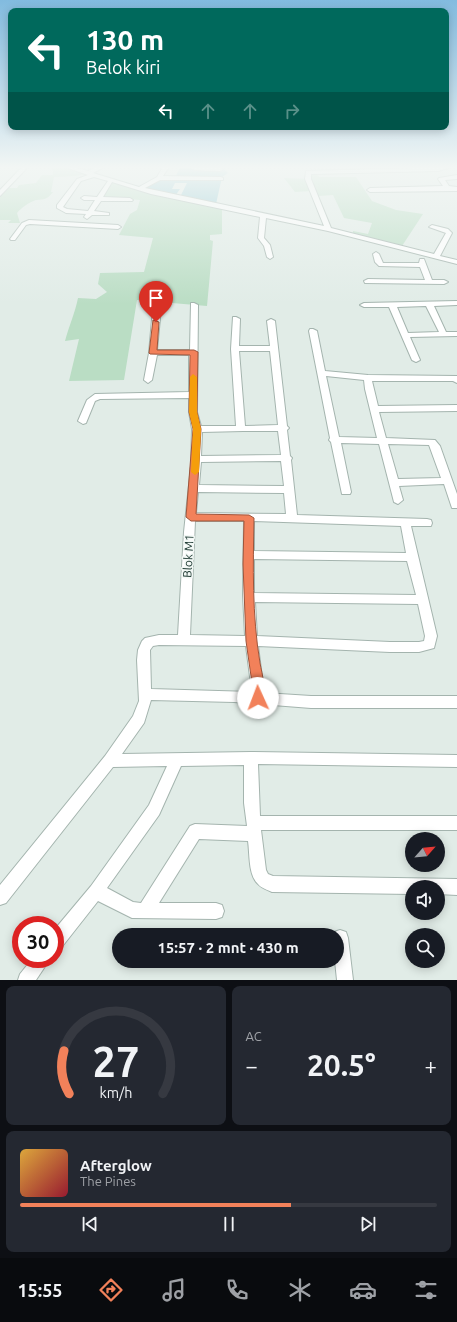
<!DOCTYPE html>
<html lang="id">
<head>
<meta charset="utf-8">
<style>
	body { margin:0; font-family:Ubuntu,sans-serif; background:#242831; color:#f1f3f6; height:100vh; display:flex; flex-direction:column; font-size:15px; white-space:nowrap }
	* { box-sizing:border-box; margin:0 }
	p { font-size:13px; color:#9ea1a6 }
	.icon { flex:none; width:22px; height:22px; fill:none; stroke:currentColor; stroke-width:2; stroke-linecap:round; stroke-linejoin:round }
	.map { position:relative; height:980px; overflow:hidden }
	.details { display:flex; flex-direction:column; gap:6px; padding:6px; background:#0d0f14; flex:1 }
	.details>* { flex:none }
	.guide { position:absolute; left:8px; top:8px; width:441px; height:122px; border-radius:8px; box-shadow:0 2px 10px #0003; background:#00695c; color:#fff; overflow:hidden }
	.needle { width:26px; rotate:63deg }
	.tools { position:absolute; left:405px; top:832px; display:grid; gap:8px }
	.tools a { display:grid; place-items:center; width:40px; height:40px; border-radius:50%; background:#171b24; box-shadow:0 2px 10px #0003; font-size:20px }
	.speed { position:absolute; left:12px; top:916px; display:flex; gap:8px; font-size:20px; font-weight:700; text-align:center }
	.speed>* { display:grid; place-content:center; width:52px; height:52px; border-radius:50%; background:#171b24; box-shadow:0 2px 10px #0003; line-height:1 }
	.speed .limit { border:6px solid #d22; background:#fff; color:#111 }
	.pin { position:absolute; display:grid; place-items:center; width:34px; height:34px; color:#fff; margin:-41px -17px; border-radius:50% 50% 50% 0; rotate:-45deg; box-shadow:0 0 4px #0007 }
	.pin .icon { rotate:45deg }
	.me { position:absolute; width:44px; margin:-22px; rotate:358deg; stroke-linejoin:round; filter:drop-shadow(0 0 3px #0008) }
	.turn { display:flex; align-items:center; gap:14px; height:84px; padding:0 12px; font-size:18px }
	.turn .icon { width:52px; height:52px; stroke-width:2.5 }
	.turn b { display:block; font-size:28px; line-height:34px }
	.lanes { display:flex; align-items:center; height:38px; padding:0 12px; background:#0003; justify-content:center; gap:20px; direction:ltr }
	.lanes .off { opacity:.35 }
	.big { font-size:30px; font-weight:600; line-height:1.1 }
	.details .card { flex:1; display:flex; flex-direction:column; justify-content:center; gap:6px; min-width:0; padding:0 14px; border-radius:8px; background:#242831 }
	.details .dial { align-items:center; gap:0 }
	.dial svg { height:104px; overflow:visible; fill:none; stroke:#363941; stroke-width:7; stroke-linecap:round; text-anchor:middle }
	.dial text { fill:#f1f3f6; stroke:none }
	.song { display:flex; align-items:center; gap:12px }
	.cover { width:48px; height:48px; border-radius:6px; background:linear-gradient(135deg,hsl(40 70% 55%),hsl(350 70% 35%)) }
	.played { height:4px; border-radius:2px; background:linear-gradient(90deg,#f2815a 65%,#363941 65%) }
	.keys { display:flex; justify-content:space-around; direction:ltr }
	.heat { display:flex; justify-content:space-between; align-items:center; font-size:22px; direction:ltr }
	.details .tiles { flex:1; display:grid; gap:6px; grid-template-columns:1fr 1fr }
	.card:last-child { grid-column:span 2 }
	.trip { position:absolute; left:112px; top:928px; width:232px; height:40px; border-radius:20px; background:#171b24; box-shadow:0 2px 10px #0003; font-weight:600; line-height:40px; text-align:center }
	.dock { display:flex; height:64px; justify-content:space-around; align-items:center; background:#090b0e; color:#9ea1a6 }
	.dock .icon { width:28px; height:28px }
	.dock .selected { color:#f2815a }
	.dock b { font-size:18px; color:#f1f3f6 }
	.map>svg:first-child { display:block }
	.green { fill:#baddc4 }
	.water { fill:#89c5d1 }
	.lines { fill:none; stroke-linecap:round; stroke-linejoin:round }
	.street-casing { stroke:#a4b4ae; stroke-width:2 }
	.street { fill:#fff; fill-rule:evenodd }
	.route { fill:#f2815a; stroke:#9d543a }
	.slow { fill:#f59e0b }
	.labels { text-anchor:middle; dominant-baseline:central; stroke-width:3; stroke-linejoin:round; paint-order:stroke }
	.street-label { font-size:12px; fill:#223d36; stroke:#f2f8f5 }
</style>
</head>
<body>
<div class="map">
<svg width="457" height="980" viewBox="0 0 457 980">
	<rect width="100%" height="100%" fill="#e1ece7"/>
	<!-- green -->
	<g class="green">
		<path d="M50 167H63L87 174 75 176 54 177 51 192H53C47 200 44 199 36 200 29 202 21 208 17 213L20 223H8L11 220H0V197L9 188H17L19 185 36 183 42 175H53V171Z"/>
		<path d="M314 171 319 177H356L372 201 396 210 423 214 402 246 353 233V231L368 234 372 223 344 218 333 195 318 196 311 191 295 192 284 178 308 179V173Z"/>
		<path d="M113 182 137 190 222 209V234L210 235V240L213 241 207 306 137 300 124 380 69 381 79 339 65 341C69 326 75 313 78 298L96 299 107 292 98 284 100 273 144 272 153 238 119 235 130 214 137 210 140 200 102 197Z"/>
	</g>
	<!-- water -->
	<path class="water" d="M180 167H222L228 173 222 177 216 204 180 197 187 183H175L172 189H180L175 196 144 188 166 176H176Z"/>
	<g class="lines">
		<!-- street casing -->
		<g class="street-casing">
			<g id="street">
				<path d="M22 167H28L0 196V190Z"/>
				<path d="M65 167H73L88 171 97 167H104L93 173 139 187 157 177 163 167H169L163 176 221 177 223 178V180H160L145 188 324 226 305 179 306 171 449 167 448 168 438 171 311 174V179L331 228 434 254 446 233 429 227 432 225 448 229 452 233 440 256 457 260V264L328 231 266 218 264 238 270 245 273 257 270 259 267 257 264 246 258 238 260 217 151 194 112 182 103 197 130 198 133 200 132 201H101L94 211 109 213V215H92L87 219 84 217 86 214 66 213 57 208V205L77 179 88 175ZM94 177 108 181 97 197 84 196 81 198 84 200H95L88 211 67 209 63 207 81 181Z"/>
				<path d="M193 167H220L223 169 220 171 194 170 191 168Z"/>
				<path d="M457 175V179L445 180 449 186 457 187V191L370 192 367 190 370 188 443 186 438 179 439 178Z"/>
				<path d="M29 220 118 225 121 227 118 229 30 224 26 225 15 240H11L10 239 22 223Z"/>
				<path d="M376 252 379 254 383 263H419L420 259H424L432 280H444L448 282 444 284 365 283 364 281 368 279 425 280 420 267 379 266 375 262 373 254Z"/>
				<path d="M457 301V305L434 306 446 332H457V336L410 337 420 360 416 362 412 360 389 307H364L360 305 364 303ZM426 306 439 332 408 333 397 307Z"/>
				<path d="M191 303H194L198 305 197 412 201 426H236L231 349 233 317H236L240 319 239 346H270L267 321 271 319 275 321 287 426 289 428 287 430 290 456 292 458 291 460 297 515 427 519 431 520 432 523 431 526H411L437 636 434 648 419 652H390L258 646 264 693 311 696H457V708H311L234 702 151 700 144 723 122 754 251 752 457 755V767L258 764 260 816H457V830H261L266 870 268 874 273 876 457 879V895L438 894V887H412V894L272 892C268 890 261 888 258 884 248 875 250 854 248 841L199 839 159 903H216L222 905 224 911 222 917 216 919 132 918 98 901 61 948 55 950V929L91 886 149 805 167 766 113 767 6 903 0 905V885L105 756 133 716 139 701 137 660 138 650 142 641 145 638 159 635H178L184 532 191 466 192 429 189 412V398L100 399 95 401 86 423 83 424 78 421 87 400 95 394 189 392V355H157L152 380 148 383 144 380 149 353 153 308 157 306 161 308 157 350H190ZM239 351H270L278 425 245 426ZM243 431H278L281 455 201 456 202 432ZM281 461 284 486 199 485 201 462ZM198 492 284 493 286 514 196 513ZM195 521H244L243 595 245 636 190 635ZM254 521 401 526 406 553 254 551ZM254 559 407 561 416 595 254 593ZM255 602 418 604 425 636 424 641 419 642H390L257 636ZM159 645 246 646 252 692 151 689 150 650 153 646ZM244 765V803L247 826 195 824 190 826 141 903 133 902 107 888 159 815 181 766Z"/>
				<path d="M310 329H313L317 331 325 371 368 375 457 376V383L453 381H372L378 406 457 405V411L379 412 386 438 435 440 440 446 457 494V508H452L444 484 399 486 403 500 398 504 394 502 379 444 341 443 351 492 350 494H342L331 442 329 440 330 438 309 331ZM326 376 364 380 365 389 377 438 339 437ZM388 444 429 445 441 478 398 479Z"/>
				<path d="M340 930 346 932 348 938 353 980H337L335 961H337V935H333L334 932Z"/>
				<path d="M32 959H50L36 980H18L20 974Z"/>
			</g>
		</g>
		<!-- street -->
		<use href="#street" class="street"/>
	</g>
	<!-- sky -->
	<linearGradient id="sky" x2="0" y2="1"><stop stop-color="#82bbdf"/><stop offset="0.55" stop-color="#f2f6f4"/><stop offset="1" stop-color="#f2f6f4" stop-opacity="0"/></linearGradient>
	<rect width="457" height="304" fill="url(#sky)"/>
	<!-- route -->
	<path class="route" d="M153 320 159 322 157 350H194L198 352 197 412 201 429 196 514 249 515 254 518C253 566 252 615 260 663 262 674 267 691 262 702L258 704 254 702 252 698V683L246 641 243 564 244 521H191L186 517 193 429 189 412 190 355 150 354 149 353Z"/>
	<!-- slow -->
	<path class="slow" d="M193 374 197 377V412L201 429 199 472 195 475 191 472 193 429 189 412 190 377Z"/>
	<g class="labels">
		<!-- street labels -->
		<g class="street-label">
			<text transform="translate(188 556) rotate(-87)">Blok M1</text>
		</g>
	</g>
</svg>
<div class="tools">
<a><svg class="needle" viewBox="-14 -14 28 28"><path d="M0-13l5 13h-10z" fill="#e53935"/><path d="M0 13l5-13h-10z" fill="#9ea1a6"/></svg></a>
<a><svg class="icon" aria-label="sound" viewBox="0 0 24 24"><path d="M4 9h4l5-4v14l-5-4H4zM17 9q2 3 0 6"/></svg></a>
<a><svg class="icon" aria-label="search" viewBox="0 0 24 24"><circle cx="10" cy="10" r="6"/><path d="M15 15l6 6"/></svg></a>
</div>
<div class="speed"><div class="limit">30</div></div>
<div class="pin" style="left:156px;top:322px;background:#d93025"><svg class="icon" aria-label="arrive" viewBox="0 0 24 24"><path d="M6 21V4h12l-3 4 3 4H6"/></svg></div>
<svg class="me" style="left:258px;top:698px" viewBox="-20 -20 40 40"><circle r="19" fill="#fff"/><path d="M0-13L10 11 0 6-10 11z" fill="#f2815a"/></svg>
<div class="trip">15:57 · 2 mnt · 430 m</div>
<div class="guide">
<div class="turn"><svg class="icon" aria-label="left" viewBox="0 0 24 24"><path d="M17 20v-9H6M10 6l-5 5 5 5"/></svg><div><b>130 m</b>Belok kiri</div></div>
<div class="lanes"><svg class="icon" aria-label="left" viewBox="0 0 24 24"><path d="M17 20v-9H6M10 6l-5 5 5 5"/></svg><svg class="icon off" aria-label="ahead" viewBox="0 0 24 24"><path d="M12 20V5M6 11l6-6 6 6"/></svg><svg class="icon off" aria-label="ahead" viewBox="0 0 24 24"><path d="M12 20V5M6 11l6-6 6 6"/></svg><svg class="icon off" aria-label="right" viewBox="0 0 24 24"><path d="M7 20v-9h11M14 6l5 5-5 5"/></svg></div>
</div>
</div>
<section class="details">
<div class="tiles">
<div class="card dial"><svg viewBox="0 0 100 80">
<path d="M14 69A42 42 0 1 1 86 69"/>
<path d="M14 69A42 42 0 0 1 10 36" stroke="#f2815a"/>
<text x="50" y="56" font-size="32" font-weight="700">27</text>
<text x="50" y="72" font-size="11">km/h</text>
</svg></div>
<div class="card"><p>AC</p>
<div class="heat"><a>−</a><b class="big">20.5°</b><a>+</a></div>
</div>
<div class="card">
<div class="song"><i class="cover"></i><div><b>Afterglow</b><p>The Pines</p></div></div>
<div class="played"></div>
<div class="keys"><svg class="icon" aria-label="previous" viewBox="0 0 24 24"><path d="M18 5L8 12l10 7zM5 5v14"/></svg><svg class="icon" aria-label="pause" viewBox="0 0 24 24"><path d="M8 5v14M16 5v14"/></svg><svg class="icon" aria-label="next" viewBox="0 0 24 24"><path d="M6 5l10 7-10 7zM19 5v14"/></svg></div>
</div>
</div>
</section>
<nav class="dock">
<b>15:55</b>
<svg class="icon selected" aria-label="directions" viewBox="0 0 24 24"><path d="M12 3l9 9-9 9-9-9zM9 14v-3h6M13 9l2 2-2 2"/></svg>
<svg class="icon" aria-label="music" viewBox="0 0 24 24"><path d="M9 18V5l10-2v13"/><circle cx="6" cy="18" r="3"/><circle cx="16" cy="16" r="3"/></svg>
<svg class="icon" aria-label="phone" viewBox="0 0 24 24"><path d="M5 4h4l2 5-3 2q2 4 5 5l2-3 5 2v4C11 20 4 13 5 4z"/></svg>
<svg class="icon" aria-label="climate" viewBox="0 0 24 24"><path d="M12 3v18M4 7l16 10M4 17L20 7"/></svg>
<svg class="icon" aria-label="car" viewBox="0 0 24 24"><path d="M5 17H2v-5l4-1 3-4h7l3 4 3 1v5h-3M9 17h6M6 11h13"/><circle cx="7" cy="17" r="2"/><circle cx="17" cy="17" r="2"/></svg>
<svg class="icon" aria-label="filters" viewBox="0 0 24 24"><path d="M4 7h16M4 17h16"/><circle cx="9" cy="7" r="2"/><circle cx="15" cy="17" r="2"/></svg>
</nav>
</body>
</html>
